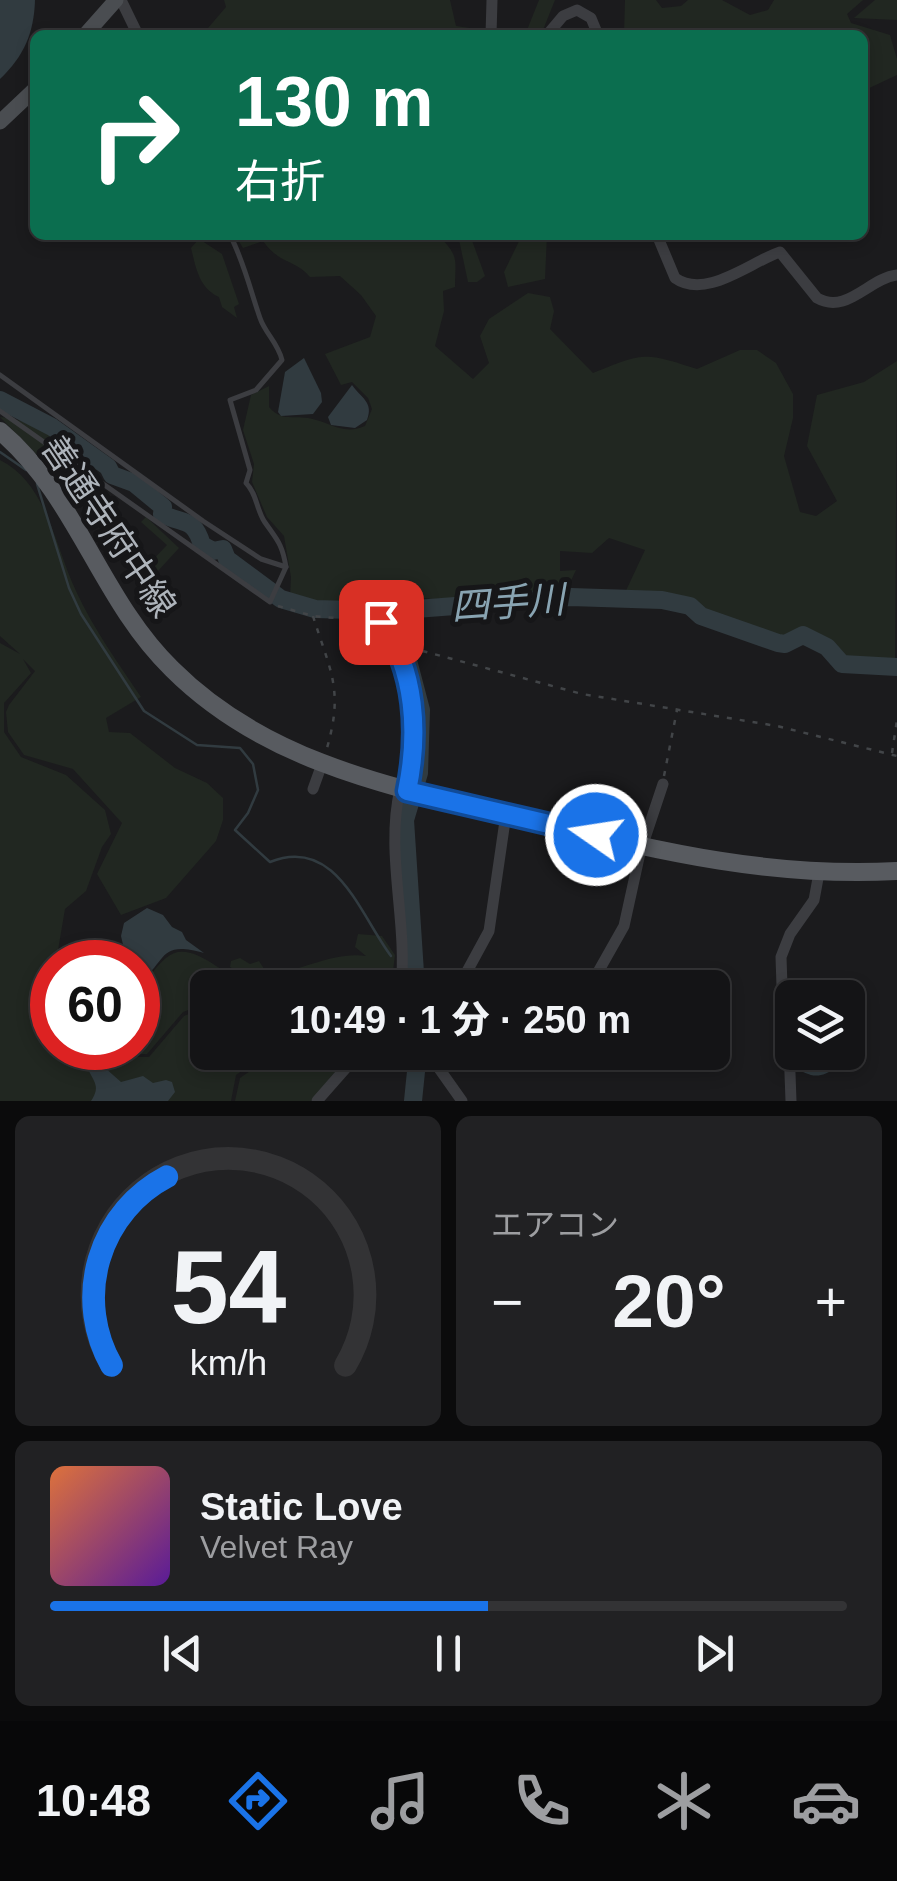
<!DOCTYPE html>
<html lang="ja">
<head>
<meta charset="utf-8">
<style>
	body { margin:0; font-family:Arial,"Noto Sans JP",sans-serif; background:#212123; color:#f1f3f6; height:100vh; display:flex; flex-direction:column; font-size:38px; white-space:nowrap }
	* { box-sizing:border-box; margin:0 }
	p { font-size:32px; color:#9d9ea1 }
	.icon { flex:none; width:55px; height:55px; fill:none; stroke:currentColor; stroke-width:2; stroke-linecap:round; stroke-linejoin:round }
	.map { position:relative; height:1101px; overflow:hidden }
	.side { display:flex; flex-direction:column; gap:15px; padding:15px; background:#0b0b0c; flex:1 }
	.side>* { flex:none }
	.hud { position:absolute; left:30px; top:30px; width:838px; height:210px; border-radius:15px; box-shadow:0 5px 15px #0003,0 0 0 2px #333335; background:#0b6e4f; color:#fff; overflow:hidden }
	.buttons { position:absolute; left:775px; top:980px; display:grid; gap:20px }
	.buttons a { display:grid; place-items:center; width:90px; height:90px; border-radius:15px; background:#141416; box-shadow:0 5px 15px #0003,0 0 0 2px #333335; font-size:50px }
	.speed { position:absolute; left:30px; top:940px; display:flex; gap:20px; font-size:50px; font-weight:700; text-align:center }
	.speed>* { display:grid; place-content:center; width:130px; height:130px; border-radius:50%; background:#141416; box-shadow:0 5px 15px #0003,0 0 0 2px #333335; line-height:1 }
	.speed .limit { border:15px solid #d22; background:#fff; color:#111 }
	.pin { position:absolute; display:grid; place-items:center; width:85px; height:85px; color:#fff; margin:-42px; border-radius:20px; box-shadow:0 5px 15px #0006 }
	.me { position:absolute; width:110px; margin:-55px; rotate:283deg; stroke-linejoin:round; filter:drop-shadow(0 0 8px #0008) }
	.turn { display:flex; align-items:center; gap:35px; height:210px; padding:0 40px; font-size:45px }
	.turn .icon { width:130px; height:130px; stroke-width:2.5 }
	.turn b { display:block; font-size:70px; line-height:85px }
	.big { font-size:75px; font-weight:800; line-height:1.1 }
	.side .card { flex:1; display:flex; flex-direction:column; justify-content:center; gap:15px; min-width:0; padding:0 35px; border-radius:15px; background:#212123 }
	.side .dial { align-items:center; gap:0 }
	.dial svg { height:260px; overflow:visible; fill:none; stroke:#333335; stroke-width:7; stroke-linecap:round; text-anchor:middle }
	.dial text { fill:#f1f3f6; stroke:none }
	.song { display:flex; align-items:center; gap:30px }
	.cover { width:120px; height:120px; border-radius:15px; background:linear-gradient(135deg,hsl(20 70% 55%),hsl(270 70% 35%)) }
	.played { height:10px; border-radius:5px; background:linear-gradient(90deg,#1a73e8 55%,#333335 55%) }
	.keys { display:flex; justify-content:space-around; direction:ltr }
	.heat { display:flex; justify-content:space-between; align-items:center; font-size:55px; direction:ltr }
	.side .tiles { flex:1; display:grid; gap:15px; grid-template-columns:1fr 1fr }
	.card:last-child { grid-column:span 2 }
	.trip { position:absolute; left:190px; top:970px; width:540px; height:100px; border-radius:15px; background:#141416; box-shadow:0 5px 15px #0003,0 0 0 2px #333335; font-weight:800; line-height:100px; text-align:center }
	.tabs { display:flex; height:160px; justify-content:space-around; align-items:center; background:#080809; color:#9d9ea1 }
	.tabs .icon { width:70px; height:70px }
	.tabs .active { color:#1a73e8 }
	.tabs b { font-size:45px; color:#f1f3f6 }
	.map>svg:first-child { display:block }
	.green { fill:#212721 }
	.water { fill:#313b40 }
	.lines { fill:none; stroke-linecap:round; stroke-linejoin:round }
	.stream { stroke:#313b40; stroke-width:2.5 }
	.river { stroke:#313b40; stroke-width:18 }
	.path { stroke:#424548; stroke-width:2.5; stroke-dasharray:5 8; stroke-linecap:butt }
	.lane { stroke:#3c3d41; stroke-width:5 }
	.street { stroke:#3c3d41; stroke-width:11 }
	.secondary { stroke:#4a4d51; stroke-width:15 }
	.primary { stroke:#585b60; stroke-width:18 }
	.route-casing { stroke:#114b97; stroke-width:25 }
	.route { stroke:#1a73e8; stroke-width:18 }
	.labels { text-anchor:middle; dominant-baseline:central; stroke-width:10; stroke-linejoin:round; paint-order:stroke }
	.street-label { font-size:35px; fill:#aeb4bb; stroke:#161618 }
	.water-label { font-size:38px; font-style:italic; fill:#89a4b2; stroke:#161618 }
</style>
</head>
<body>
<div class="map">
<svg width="897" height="1101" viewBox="0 0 897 1101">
	<rect width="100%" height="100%" fill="#1b1b1d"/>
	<!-- green -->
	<g class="green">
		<path d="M224 0H450L456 26 476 29 477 35H202L226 7Z"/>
		<path d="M539 0H555L541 35H525Z"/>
		<path d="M625 0H656L662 8 681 6 688 0H722L750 15 768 10 774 0H863L847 14 851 23 890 35 897 59V75L863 91 862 35H624Z"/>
		<path d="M875 0H897V20L854 18Z"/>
		<path d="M235 235H438C460 257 455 259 455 287L443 291 444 311 435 346 473 379 489 363 480 336 489 319 528 293 550 297 554 311 550 329 593 373C645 352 644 352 697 369L740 350H757L776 363 793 394V418L784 456 800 512 816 516 837 501 807 446 817 395 864 382 897 361 895 663 846 661 831 644 802 629 782 639 703 611 692 601 650 594 623 597 645 550 609 538 592 553 560 551V571L576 570 568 587H553L544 594 432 599 396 595 316 604 290 598 291 577 284 536 267 517 252 482 254 464 243 430 251 395 269 386V407C282 422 291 415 308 418 328 421 343 436 365 426L372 409 368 398 352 382 341 385 325 354 370 337 376 316 361 295 340 276 310 277C295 259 280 265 263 241L243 248Z"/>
		<path d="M458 235H470L485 276 477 282H468Z"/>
		<path d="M522 235H547L545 279 508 287 504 272Z"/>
		<path d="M199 239 222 254 239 304 234 307 237 318 222 307 219 297C199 288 196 268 191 248Z"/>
		<path d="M0 417C37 419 67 447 96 469L90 482 67 470 57 475Z"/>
		<path d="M0 460C47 483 55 547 76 591 93 628 118 663 141 697L106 718 109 732 130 733 175 768 207 783 223 798V820L216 841 166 898 121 915 97 874 122 823 73 769 24 755 8 732 6 712 9 705 35 671 23 659 31 673 4 703V732L21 757 66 775 105 810 111 834 102 847 86 891 65 909 56 962H52V1048H100L131 1057H149L184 1016 207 1007 208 1052 268 1053 236 1075 231 1101H0V643L20 654 0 636Z"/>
		<path d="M146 517 179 548 157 572 152 571 150 563 167 545 141 522Z"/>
		<path d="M358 934 382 936 395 955 391 987 208 988 207 1003 183 1012 147 1054H132L114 1048H138V987C149 979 155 967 166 958 189 938 219 972 239 979L241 973 230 967 231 961 240 958 250 964 259 961 268 975C301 971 335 951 366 956L355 947Z"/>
		<path d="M276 1053H351L311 1101H235L240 1078Z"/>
	</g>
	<!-- water -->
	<g class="water">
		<path d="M0 0H35C34 33 24 56 0 79Z"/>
		<path d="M304 358 321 393 322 402 313 414 281 416 278 412 285 372Z"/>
		<path d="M352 385C361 398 374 402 367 420L355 428 331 425 328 417Z"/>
		<path d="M147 908 163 915 172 927 182 932 186 940 204 953C157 940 168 962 138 983V962H127L121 936 124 923Z"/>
		<path d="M792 1052C809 1053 827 1052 837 1067 819 1080 810 1077 793 1066Z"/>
		<path d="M96 1060 121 1082 143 1076 153 1083 166 1080 172 1082 175 1092 168 1101H91C102 1085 92 1081 87 1066Z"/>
	</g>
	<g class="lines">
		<!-- stream -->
		<g class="stream">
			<path d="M0 452 26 470"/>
			<path d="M37 484 69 588 81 614 144 711 197 745 240 748 253 764 258 790 248 813 235 830 270 862C336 835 360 915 391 956"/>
			<path d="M409 962H414"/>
		</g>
		<!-- river -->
		<g class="river">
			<path d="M0 400 52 427 108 467 112 475 134 483 163 507 162 514C184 525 194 517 202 545L213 551 223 549 227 559 281 599 315 609 390 611 571 597 662 600 690 606 701 616 778 643 785 644 803 635 827 647 842 664 897 667"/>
			<path d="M390 611 392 624 405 649 421 710 419 773 405 820 416 988"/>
			<path d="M413 1101 418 1052"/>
		</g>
		<!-- path -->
		<g class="path">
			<path d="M278 606 313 616 368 621"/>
			<path d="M313 616C330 671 344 689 327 748"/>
			<path d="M391 620H404L409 642 419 650 582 694 777 726 897 756"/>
			<path d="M892 753 897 720"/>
			<path d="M664 776 677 710"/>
		</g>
		<!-- lane -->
		<g class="lane">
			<path d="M230 235C244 262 250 289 260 318 265 333 278 343 282 360L256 390 230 400 250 470 246 483C257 494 256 508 264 521 277 540 282 543 286 567"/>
			<path d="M0 375 203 521 261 559 286 567 270 602 0 411"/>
		</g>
		<!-- street -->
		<g class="street">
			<path d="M121 0 138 35"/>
			<path d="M491 35 492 0"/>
			<path d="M547 35 563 16 577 10 591 18 598 35"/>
			<path d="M657 235 675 278C706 300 750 262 780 252L817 298C847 315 869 278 897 275"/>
			<path d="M381 622C417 670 419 734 407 791"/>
			<path d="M313 789 322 764"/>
			<path d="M400 789C385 853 408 922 401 988"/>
			<path d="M458 988 489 931 506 814"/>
			<path d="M589 988 624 926 640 853 663 784"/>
			<path d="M432 1052 433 1060 462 1101"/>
			<path d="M317 1101 360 1052"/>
			<path d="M791 1101 789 1046 792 1032 782 986 781 957 790 934 814 900 819 873"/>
		</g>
		<!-- secondary -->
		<g class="secondary">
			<path d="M85 35 116 0"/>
			<path d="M0 122 35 89"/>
		</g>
		<!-- primary -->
		<path class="primary" d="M0 431C77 496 100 599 172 669 269 766 402 789 530 820 656 850 766 878 897 871"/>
	</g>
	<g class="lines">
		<!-- route casing -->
		<g class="route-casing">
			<path id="route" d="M381 622C416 670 419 734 407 791L596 835"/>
		</g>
		<!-- route -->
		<use href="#route" class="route"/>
	</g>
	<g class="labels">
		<!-- street labels -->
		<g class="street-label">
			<text transform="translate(109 526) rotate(56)">善通寺府中線</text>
		</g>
		<!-- water labels -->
		<g class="water-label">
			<text transform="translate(508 603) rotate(-4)">四手川</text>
		</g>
	</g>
</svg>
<div class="buttons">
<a><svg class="icon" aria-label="layers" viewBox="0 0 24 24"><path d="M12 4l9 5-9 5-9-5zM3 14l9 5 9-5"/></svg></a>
</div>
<div class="speed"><div class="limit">60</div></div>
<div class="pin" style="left:381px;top:622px;background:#d93025"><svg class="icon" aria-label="arrive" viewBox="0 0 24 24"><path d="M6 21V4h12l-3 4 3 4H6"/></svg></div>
<svg class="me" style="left:596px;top:835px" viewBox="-20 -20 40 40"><circle r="17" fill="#1a73e8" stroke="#fff" stroke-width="3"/><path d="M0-11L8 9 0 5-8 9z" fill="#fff"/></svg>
<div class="trip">10:49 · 1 分 · 250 m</div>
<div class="hud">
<div class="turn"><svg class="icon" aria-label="right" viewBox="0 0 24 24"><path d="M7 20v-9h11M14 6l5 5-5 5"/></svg><div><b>130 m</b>右折</div></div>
</div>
</div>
<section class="side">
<div class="tiles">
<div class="card dial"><svg viewBox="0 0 100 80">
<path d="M14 69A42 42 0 1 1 86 69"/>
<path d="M14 69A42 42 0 0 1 31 11" stroke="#1a73e8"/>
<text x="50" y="56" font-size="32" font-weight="700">54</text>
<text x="50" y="72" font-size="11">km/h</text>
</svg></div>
<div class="card"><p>エアコン</p>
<div class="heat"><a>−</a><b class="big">20°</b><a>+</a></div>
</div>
<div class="card">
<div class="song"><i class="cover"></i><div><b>Static Love</b><p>Velvet Ray</p></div></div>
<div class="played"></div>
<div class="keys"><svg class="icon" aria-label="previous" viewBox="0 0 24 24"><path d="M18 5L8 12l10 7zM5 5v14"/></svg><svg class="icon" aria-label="pause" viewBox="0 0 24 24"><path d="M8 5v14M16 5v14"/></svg><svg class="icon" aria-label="next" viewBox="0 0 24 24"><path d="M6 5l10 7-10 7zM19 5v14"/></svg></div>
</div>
</div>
</section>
<nav class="tabs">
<b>10:48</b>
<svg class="icon active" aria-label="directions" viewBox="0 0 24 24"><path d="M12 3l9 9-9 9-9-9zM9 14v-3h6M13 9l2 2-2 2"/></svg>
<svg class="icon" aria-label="music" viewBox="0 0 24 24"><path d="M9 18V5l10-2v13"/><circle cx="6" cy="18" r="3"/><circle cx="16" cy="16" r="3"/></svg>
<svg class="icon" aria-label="phone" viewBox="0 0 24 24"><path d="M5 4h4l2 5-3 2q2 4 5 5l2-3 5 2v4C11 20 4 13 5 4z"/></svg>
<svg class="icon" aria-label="climate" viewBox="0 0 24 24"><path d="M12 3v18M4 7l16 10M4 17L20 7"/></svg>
<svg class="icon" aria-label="car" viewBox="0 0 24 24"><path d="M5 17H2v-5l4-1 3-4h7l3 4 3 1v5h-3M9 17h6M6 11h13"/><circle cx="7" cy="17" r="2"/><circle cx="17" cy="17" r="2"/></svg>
</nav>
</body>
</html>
